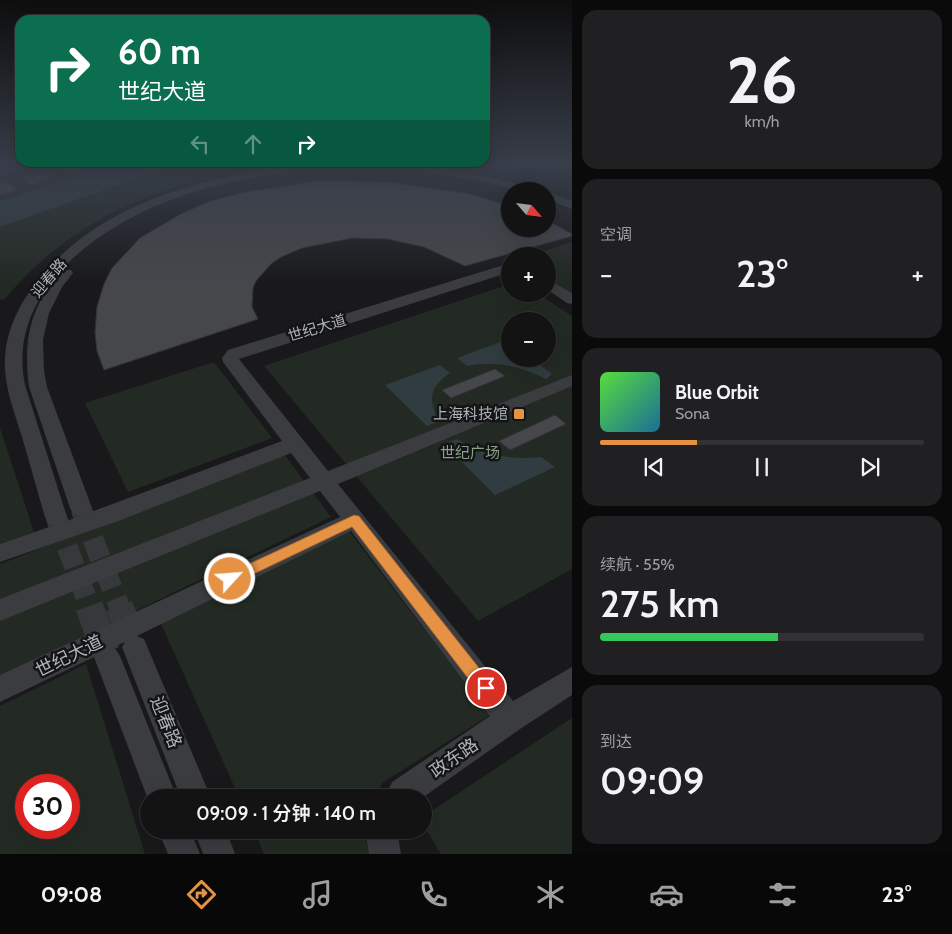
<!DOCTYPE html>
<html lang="zh">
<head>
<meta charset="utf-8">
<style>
	body { margin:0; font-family:Cabin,"Noto Sans SC",sans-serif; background:#202022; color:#f1f3f6; height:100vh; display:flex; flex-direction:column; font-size:19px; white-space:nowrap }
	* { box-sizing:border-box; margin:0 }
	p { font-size:16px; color:#9d9ea0 }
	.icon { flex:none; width:28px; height:28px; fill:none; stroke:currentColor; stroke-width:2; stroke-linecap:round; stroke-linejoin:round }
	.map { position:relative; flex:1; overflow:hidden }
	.sheet { display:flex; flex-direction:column; gap:10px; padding:10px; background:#0a0a0b; width:380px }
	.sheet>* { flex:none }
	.banner { position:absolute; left:15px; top:15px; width:475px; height:152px; border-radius:15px; box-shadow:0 5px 20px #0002,0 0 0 1px #323234; background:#0b6e4f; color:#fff; overflow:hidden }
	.needle { width:32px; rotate:118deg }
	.buttons { position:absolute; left:501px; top:182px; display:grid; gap:10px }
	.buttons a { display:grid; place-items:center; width:55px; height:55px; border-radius:50%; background:#131314; box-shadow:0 5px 20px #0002,0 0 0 1px #323234; font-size:25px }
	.speed { position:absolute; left:15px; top:774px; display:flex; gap:10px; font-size:25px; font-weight:700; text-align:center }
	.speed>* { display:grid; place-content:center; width:65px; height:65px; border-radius:50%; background:#131314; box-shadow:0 5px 20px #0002,0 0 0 1px #323234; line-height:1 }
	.speed .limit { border:8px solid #d22; background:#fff; color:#111 }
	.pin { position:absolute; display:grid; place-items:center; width:42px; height:42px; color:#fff; margin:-21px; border:2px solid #fff; border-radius:50%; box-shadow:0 1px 5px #0007 }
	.me { position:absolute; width:55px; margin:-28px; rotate:64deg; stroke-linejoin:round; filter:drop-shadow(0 0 4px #0008) }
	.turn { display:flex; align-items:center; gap:18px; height:105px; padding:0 20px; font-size:22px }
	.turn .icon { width:65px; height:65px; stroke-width:2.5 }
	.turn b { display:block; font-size:35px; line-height:42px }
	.lanes { display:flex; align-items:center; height:48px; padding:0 20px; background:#0003; justify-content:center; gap:25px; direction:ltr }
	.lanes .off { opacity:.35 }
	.big { font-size:38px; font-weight:600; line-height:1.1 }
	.sheet .tile { flex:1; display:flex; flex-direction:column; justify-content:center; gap:8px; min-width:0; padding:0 18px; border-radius:15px; background:#202022 }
	.sheet .dial { align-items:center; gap:0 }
	.dial b { font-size:65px; line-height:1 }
	.song { display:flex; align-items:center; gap:15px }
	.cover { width:60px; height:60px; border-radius:8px; background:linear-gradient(135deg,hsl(110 70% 55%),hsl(200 70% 35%)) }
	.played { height:5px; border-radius:2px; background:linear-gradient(90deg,#e69245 30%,#323234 30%) }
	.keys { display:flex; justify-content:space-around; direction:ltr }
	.heat { display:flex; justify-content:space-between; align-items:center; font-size:28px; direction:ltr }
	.charge { height:8px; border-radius:4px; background:linear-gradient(90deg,#34c759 55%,#323234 0) }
	.trip { position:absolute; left:140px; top:789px; width:292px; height:50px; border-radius:25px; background:#131314; box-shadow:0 5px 20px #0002,0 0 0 1px #323234; font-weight:600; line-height:50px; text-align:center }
	.tabs { display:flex; height:80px; justify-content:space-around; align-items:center; background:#080808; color:#9d9ea0 }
	.tabs .icon { width:35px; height:35px }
	.tabs .on { color:#e69245 }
	.tabs b { font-size:22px; color:#f1f3f6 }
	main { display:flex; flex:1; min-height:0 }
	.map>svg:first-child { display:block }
	.built { fill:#252528 }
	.green { fill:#232a23; fill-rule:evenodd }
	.water { fill:#313c40 }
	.building { fill:#46474b; stroke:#333436 }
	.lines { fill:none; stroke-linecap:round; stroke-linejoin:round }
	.minor-tunnel-far1 { stroke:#36383b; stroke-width:21; stroke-dasharray:21 11; stroke-linecap:butt }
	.minor-tunnel { stroke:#36383b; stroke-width:28; stroke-dasharray:28 14; stroke-linecap:butt }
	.minor { fill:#3a3c3f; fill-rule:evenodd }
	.route { fill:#e69245; stroke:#965f2d }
	.poi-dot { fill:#e69245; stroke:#141416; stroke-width:2 }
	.labels { text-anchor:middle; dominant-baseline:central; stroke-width:5; stroke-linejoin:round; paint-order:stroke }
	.street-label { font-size:15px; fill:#acb3b9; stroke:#141416 }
	.poi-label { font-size:15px; fill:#acb3b9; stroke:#141416; text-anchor:end }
	.park-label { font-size:15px; fill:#88a384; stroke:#141416 }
	.near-street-label { font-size:18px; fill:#acb3b9; stroke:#141416 }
</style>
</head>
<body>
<main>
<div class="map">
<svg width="572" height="854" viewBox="0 0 572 854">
	<rect width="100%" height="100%" fill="#19191b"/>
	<!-- built -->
	<g class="built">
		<path d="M47 165H109L0 201V178Z"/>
		<path d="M433 165H507L495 176Z"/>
	</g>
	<!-- green -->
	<g class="green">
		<path d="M174 165H212C207 180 164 190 149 196 93 218 42 253 5 299L0 300V227Z"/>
		<path d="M572 242V295L548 280V256H528Z"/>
		<path d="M510 284V294H538L572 316V569L478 621 264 366ZM510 321H548V359H510Z"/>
		<path d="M214 362 272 438 128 492 85 403Z"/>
		<path d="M0 428 34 532 0 544Z"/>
		<path d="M284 454 331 517 0 676V564Z"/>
		<path d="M348 530 490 715 382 783 376 797H239L158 617Z"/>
		<path d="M86 664 145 854H0V706ZM26 785H69V828H26Z"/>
		<path d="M572 718V854H441L424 826V816Z"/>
		<path d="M254 830H368L366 841 370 854H264Z"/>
	</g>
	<!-- water -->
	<g class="water">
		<path d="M109 165H174L0 227V201Z"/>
		<path d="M506 340 510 342V359H532L552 374 546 379C520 366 495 360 467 366L457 358Z"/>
		<path d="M440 365 450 373C429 387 428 400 439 421L427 426 385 385Z"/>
		<path d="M457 439C484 454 510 461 541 457L555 467 495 495 444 444Z"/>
	</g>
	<!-- building -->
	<g class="building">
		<path d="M61 165H80V169L72 170 56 167Z"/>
		<path d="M43 170 50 174 49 179 32 185 24 180V175Z"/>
		<path d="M319 181 387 182 469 194 510 206V229H548V221L572 234V236L465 266 424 247 388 239 352 238 302 248 281 257 271 264 256 281 253 288 252 307 258 319 104 370 97 351 95 332 97 307 104 284 112 268 140 238 181 214 208 202 245 192Z"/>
		<path d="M6 182 18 190 0 195V184Z"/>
		<path d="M495 369 505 376 451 398 442 390Z"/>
		<path d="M555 415 566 424 510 450 499 441Z"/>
	</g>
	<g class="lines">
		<!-- minor-tunnel-far1 -->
		<g class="minor-tunnel-far1">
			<path d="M81 509 120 608"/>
			<path d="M56 517 90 608"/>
		</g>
		<!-- minor-tunnel -->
		<g class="minor-tunnel">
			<path d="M89 606 106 652"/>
			<path d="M119 606 133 641"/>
		</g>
		<!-- minor -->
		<g class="minor">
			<path d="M22 165H39L38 167 0 177V171Z"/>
			<path d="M304 165H419L485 176 537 189 539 191C520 192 502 186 483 182 462 178 441 174 419 172 303 159 145 181 61 270H71L73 273 62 287 49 313 43 340 44 371 47 387 92 508 89 514 81 516 73 514 70 508 29 387C23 339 30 309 60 271 31 304 16 341 25 385L67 517 64 522 282 441 223 362 222 358 228 350 510 263V272L239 359 328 471 572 375V386L338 484 513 701 572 667V695L520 729 422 798H385L392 782 490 716 351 531 137 636 144 639 211 798H181L122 647 125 642 114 647 120 656 177 798H149V802L94 657 0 702V675L340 517 320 491 0 621V599L310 478 291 453 121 520 0 562V544L55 525 48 523 45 517C37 490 30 464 22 437 14 411 3 384 5 356 7 329 19 305 35 284 97 202 207 175 304 165Z"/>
			<path d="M548 192 572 201V209L548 200Z"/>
			<path d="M548 280 572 293V304L567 303 548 290Z"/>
			<path d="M158 830H190L200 854H168Z"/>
			<path d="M194 830H226L235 854H203Z"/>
			<path d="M368 830H400L398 836 401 854H369L366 836Z"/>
		</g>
	</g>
	<!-- sky -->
	<linearGradient id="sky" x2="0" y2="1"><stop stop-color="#0e0e0f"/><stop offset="0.58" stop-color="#383e4a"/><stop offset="1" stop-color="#383e4a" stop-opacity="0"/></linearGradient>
	<rect width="572" height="284" fill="url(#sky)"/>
	<!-- route -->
	<path class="route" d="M354 515 359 516 491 683 494 688 491 694 486 696 480 694 352 527 235 583 230 585 225 583 223 579 225 575Z"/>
	<!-- markers -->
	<rect class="poi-dot" x="513" y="408" width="12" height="12" rx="2.5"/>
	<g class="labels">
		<!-- street labels -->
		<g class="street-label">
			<text transform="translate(49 278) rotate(-50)">迎春路</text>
			<text transform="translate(317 328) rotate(-17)">世纪大道</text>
		</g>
		<!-- poi labels -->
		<g class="poi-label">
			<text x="508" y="414">上海科技馆</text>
		</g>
		<!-- park labels -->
		<g class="park-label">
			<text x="470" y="453">世纪广场</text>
		</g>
		<!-- near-street labels -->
		<g class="near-street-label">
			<text transform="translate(69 656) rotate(-26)">世纪大道</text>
			<text transform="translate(166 722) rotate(68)">迎春路</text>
			<text transform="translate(454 758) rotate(-35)">政东路</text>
		</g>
	</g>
</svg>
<div class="buttons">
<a><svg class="needle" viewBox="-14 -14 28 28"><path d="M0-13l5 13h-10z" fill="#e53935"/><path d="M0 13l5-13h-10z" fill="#9d9ea0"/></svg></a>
<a>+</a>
<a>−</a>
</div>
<div class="speed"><div class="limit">30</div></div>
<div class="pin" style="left:486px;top:688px;background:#d93025"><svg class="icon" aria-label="arrive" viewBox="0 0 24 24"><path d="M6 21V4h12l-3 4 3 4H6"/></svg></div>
<svg class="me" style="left:230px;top:579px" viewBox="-20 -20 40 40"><circle r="17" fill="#e69245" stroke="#fff" stroke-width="3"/><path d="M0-11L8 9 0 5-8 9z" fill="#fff"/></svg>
<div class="trip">09:09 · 1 分钟 · 140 m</div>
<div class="banner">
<div class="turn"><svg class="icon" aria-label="right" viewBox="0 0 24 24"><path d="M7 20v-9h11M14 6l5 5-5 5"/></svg><div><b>60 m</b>世纪大道</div></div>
<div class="lanes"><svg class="icon off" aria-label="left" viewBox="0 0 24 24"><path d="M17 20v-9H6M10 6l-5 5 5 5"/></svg><svg class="icon off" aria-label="ahead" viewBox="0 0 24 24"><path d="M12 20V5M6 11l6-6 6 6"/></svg><svg class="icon" aria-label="right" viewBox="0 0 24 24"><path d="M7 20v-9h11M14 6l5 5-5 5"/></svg></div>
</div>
</div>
<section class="sheet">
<div class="tile dial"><b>26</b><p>km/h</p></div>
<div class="tile"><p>空调</p>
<div class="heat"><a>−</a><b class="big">23°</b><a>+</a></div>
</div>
<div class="tile">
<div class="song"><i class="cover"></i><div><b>Blue Orbit</b><p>Sona</p></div></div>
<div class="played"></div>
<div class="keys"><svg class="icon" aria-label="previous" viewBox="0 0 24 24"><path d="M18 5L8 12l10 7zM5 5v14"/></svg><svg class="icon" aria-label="pause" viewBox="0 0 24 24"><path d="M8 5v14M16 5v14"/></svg><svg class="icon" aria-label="next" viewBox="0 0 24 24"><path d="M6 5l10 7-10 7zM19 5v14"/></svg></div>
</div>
<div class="tile"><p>续航 · 55%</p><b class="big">275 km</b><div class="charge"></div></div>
<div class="tile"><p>到达</p><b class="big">09:09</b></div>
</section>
</main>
<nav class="tabs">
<b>09:08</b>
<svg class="icon on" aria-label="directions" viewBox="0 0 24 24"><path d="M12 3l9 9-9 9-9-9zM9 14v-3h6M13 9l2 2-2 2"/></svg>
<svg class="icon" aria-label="music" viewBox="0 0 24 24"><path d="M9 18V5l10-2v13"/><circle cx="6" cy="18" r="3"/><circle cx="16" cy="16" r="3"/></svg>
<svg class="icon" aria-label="phone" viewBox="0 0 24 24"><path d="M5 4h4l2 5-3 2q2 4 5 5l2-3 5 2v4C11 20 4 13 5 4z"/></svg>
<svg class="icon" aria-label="climate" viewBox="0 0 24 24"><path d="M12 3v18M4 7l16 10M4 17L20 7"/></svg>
<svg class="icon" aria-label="car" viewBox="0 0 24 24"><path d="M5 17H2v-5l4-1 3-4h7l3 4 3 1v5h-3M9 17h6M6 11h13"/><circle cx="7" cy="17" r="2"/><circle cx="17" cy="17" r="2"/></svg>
<svg class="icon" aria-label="filters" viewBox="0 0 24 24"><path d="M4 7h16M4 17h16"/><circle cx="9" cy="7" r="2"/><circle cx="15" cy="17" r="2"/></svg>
<b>23°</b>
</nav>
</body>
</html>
